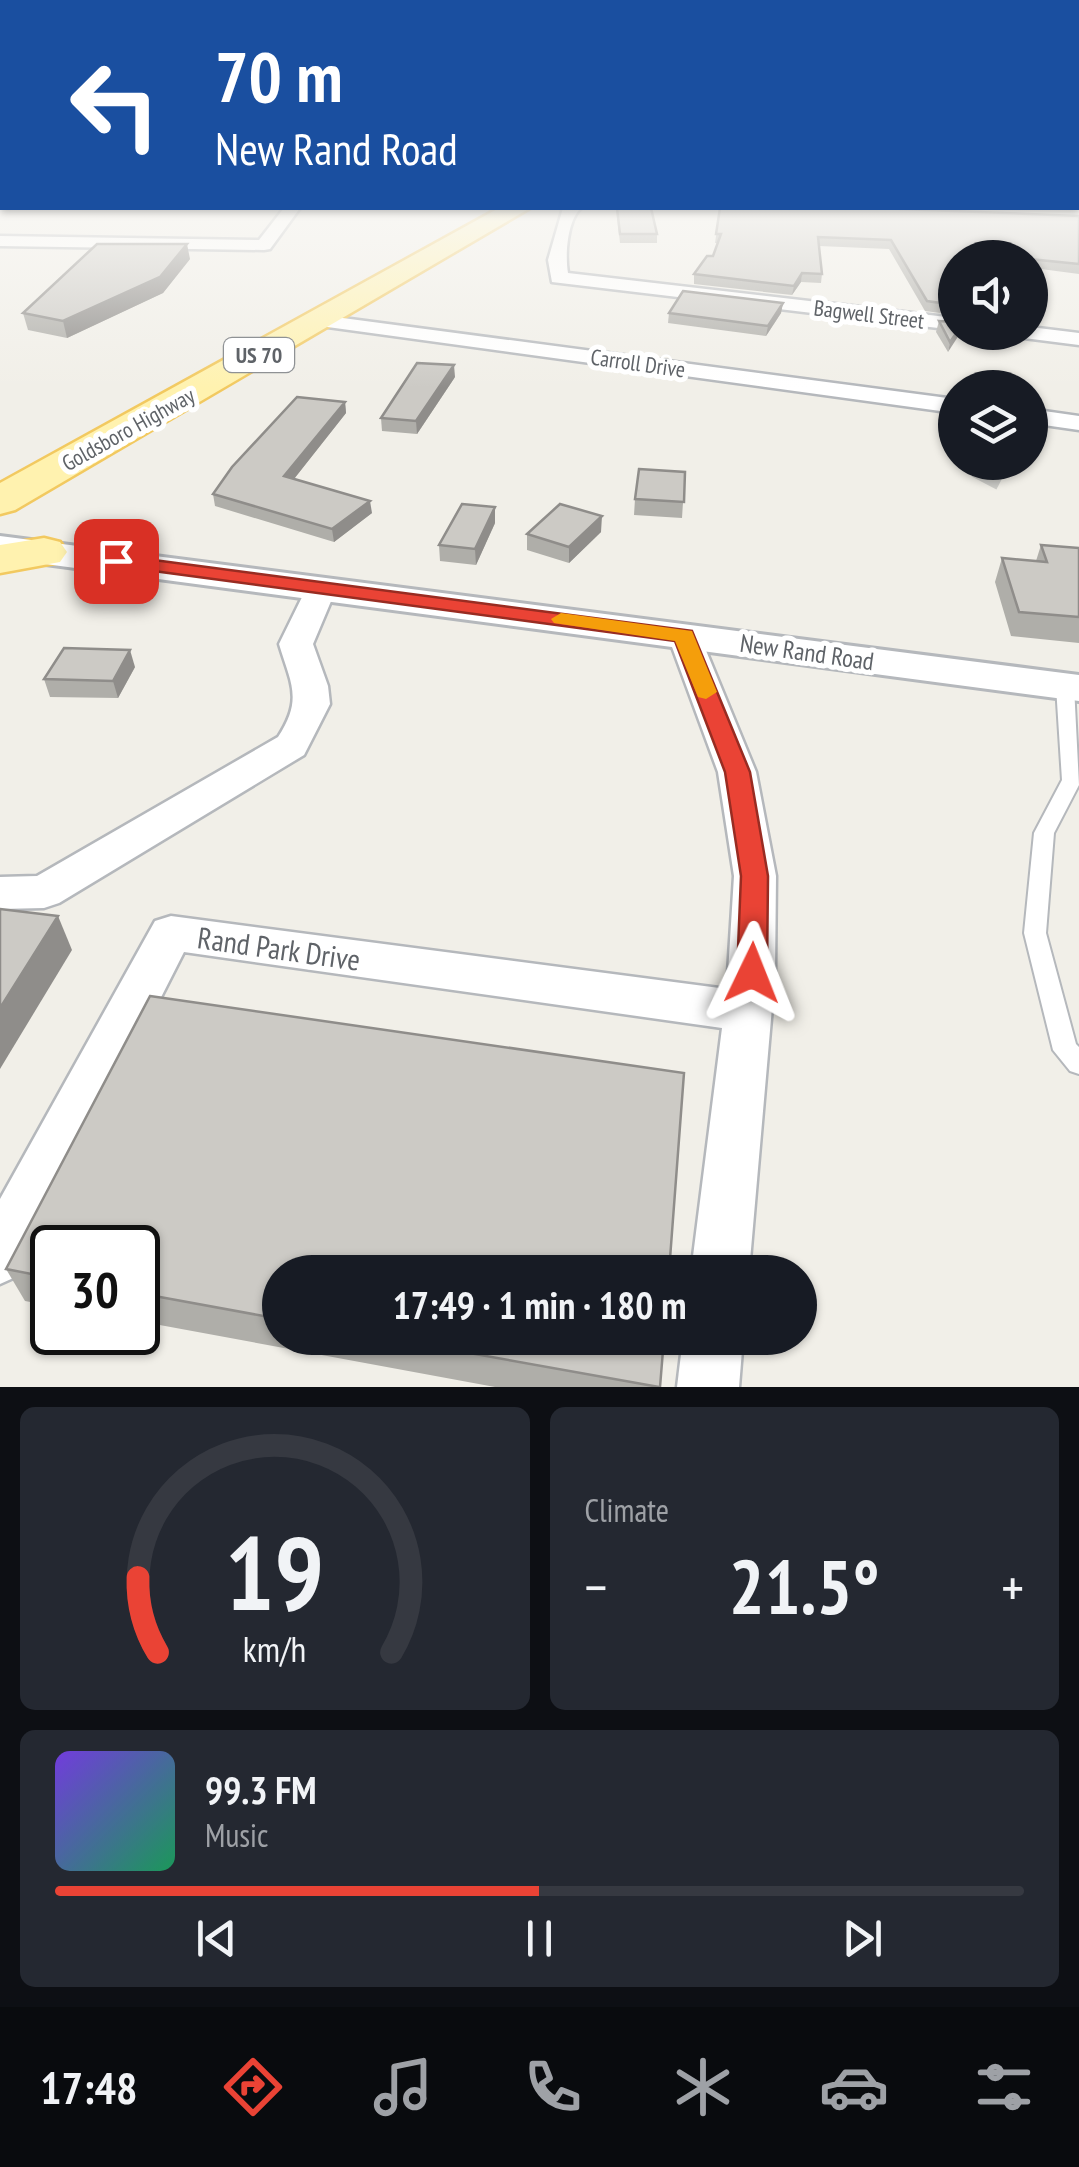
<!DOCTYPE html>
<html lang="en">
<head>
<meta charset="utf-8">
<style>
	body { margin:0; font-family:"PT Sans Narrow",sans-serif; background:#242831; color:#f1f3f6; height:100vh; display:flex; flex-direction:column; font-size:38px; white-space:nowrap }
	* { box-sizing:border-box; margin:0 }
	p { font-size:32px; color:#9ea1a6 }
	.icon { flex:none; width:55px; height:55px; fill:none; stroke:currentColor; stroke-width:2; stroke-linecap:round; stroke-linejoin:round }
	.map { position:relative; height:1387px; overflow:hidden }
	.sheet { display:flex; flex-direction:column; gap:20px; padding:20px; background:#0d0f14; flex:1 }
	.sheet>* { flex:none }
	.guide { position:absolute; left:0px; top:0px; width:1080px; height:210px; box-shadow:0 2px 8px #0004; background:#1a4fa0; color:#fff; overflow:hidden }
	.fabs { position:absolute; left:938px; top:240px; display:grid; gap:20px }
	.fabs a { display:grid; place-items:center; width:110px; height:110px; border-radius:50%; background:#171b24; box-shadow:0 2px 8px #0004; font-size:50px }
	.speed { position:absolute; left:30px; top:1225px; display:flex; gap:20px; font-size:50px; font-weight:700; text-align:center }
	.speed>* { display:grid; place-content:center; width:130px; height:130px; border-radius:50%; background:#171b24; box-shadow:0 2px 8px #0004; line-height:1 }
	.speed .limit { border:5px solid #111; border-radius:15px; background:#fff; color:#111 }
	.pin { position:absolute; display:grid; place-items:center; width:85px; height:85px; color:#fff; margin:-42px; border-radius:20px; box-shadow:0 5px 15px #0006 }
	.me { position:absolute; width:110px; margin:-55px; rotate:2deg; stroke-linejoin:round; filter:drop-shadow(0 0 8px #0008) }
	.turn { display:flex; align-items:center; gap:35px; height:210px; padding:0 50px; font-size:45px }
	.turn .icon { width:130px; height:130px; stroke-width:2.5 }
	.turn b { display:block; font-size:70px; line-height:85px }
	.big { font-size:75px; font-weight:800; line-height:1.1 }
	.sheet .card { flex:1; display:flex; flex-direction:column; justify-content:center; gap:15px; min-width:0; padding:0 35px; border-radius:15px; background:#242831 }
	.sheet .dial { align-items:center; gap:0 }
	.dial svg { height:260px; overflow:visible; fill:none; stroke:#363941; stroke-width:7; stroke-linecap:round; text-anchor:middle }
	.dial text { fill:#f1f3f6; stroke:none }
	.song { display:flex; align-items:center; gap:30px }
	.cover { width:120px; height:120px; border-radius:15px; background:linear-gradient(135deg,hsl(260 70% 55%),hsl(150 70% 35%)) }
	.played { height:10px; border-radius:5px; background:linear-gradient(90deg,#ea4335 50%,#363941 50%) }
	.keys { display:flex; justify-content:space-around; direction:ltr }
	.heat { display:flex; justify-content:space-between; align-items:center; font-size:55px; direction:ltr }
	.sheet .tiles { flex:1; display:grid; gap:20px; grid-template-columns:1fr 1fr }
	.card:last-child { grid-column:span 2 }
	.trip { position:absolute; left:262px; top:1255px; width:555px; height:100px; border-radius:50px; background:#171b24; box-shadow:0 2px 8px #0004; font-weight:800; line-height:100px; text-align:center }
	.tabs { display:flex; height:160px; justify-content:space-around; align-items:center; background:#090b0e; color:#9ea1a6 }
	.tabs .icon { width:70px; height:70px }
	.tabs .on { color:#ea4335 }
	.tabs b { font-size:45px; color:#f1f3f6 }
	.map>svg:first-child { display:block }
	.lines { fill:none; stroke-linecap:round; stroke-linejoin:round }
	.minor-tunnel { stroke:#ccccc8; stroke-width:28; stroke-dasharray:28 14; stroke-linecap:butt }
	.service-casing { stroke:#b5b8bc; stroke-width:4 }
	.minor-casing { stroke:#b5b8bc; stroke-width:5 }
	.tertiary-casing { stroke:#b5b8bc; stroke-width:6 }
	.primary-casing { stroke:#f2c960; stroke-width:5 }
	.service { fill:#fff; fill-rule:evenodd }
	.minor { fill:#fff; fill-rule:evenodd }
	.tertiary { fill:#fff; fill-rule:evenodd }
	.primary { fill:#fff2af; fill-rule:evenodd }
	.wall { fill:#afaea9 }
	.shaded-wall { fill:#8f8d8a }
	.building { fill:#cccac5; stroke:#8f8d8a; stroke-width:2.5 }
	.route { fill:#ea4335; stroke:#982c22; stroke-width:2.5 }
	.slow { fill:#f59e0b }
	.labels { text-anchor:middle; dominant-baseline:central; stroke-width:10; stroke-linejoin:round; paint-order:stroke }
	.far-street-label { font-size:22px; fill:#5f6368; stroke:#fff }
	.shield { fill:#fff; stroke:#8f9295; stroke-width:2.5 }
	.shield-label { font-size:22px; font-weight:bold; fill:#5f6368 }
	.street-label { font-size:25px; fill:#5f6368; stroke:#fff }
	.near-street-label { font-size:30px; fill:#5f6368; stroke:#fff }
</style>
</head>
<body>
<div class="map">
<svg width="1079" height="1387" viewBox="0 0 1079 1387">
	<rect width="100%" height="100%" fill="#f1efe8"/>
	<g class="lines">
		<!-- minor-tunnel -->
		<path class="minor-tunnel" d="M984 483 995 462"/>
		<!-- service casing -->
		<g class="service-casing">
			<path id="service" d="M1065 681 1074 686 1079 785 1054 833 1046 933 1076 1044 1079 1047V1074L1070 1071 1053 1050 1024 933 1034 833 1062 780 1056 686Z"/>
		</g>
		<!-- minor casing -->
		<g class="minor-casing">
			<g id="minor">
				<path d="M284 208H300L270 249 264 250 0 246V236L259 240Z"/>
				<path d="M563 208H581C567 221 565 255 568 273L955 318V330L552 282 548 260Z"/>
				<path d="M868 208H955L958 211 950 216 876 213Z"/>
				<path d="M320 315 955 399V413L313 325V317Z"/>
				<path d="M1030 327 1079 333V345L1024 338 1014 332H1030Z"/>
				<path d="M1030 409 1079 416V430L1030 423Z"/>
				<path d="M322 578 333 580 337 587 313 644 328 686 330 704 304 755 59 903 44 908 0 909V877L37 876 278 737C303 699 291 684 279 644L307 587 311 580Z"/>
				<path d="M684 626 696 629 700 636 756 772 776 876 775 973 749 1272H691L722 1028 184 952 20 1275 0 1284V1199L155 921 171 916 727 989 734 876 718 772 668 636 672 629Z"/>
				<path d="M683 1338H743L739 1387H677Z"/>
			</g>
		</g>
		<!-- tertiary casing -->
		<g class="tertiary-casing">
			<path id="tertiary" d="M0 536 1079 675V701L0 558Z"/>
		</g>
		<!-- primary casing -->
		<g class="primary-casing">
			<g id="primary">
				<path d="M499 208H530L15 510 0 514V483Z"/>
				<path d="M44 538 60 542 67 552 60 562 0 573V545Z"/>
			</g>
		</g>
		<!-- service -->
		<use href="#service" class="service"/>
		<!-- minor -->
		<use href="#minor" class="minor"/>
		<!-- tertiary -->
		<use href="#tertiary" class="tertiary"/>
		<!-- primary -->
		<use href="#primary" class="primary"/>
	</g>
	<!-- wall -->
	<g class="wall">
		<path d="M616 208H651L657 234V243H620Z"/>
		<path d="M720 208 1079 216V274L955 258V315L925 311 889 249 819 246 822 274 821 283 801 282 792 295 694 284V274L713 256 718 243H715Z"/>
		<path d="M190 259 163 293 67 338 28 330 23 313Z"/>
		<path d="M783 303 781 313 766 336 668 323 669 313Z"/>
		<path d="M939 321 955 322 948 352 936 332Z"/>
		<path d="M455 377 417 434 382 431 381 418Z"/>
		<path d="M345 402 346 413 294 479 372 513 334 542 215 506 213 494Z"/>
		<path d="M685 472 682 518 634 515 635 499Z"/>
		<path d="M495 523 476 565 440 561 439 545Z"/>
		<path d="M601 532 569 563 527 550V534Z"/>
		<path d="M1041 545 1079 548V643L1011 636 995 582 1002 558 1036 561Z"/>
		<path d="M135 667 118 698 50 697 44 679Z"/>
		<path d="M150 996 684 1073 669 1272H280V1338H664L660 1387H495L138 1321V1248H52V1306L25 1301 6 1269Z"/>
	</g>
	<!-- shaded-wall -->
	<g class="shaded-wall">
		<path d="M187 244 190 259 163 293 67 338 63 321Z"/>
		<path d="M802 273 801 282 792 295 794 286Z"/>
		<path d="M783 303 781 313 766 336 768 326Z"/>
		<path d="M957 332H961L948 352 950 342Z"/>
		<path d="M454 365 455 377 417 434 416 421Z"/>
		<path d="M345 402 346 413 286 489 284 476Z"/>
		<path d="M370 501 372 513 334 542 332 529Z"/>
		<path d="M495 507V523L476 565 475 549Z"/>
		<path d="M602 516 601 532 569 563V547Z"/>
		<path d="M130 650 135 667 118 698 113 681Z"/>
		<path d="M58 916 72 950 0 1069V1008Z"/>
	</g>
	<!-- building -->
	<g class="building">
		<path d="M617 208H651L657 234H620Z"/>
		<path d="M720 208H875L1079 216V264L1030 259V258H955V278H948L955 288V305L927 301 891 240 818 237 822 274 802 273 794 286 694 274 707 256H713L721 234H716Z"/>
		<path d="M97 244H187L160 277 63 321 23 313Z"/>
		<path d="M683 291 783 303 768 326 669 313Z"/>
		<path d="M939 321 955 322V332H957L950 342Z"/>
		<path d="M417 363 454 365 416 421 381 418Z"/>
		<path d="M297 397 345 402 284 476 370 501 332 529 213 494 232 467Z"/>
		<path d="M639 469 685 472 684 502 635 499Z"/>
		<path d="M462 504 495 507 475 549 439 545Z"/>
		<path d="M560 504 602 516 569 547 527 534Z"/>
		<path d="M1041 545 1079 548V617L1019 612 1002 558 1047 562Z"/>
		<path d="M64 648 130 650 113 681 44 679Z"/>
		<path d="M0 909 58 916 0 1008Z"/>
		<path d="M150 996 684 1073 669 1272H280V1319L138 1293V1248H52V1278L6 1269Z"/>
		<path d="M385 1338H664L660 1387H659Z"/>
	</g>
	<!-- sky -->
	<linearGradient id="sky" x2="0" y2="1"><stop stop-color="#8fc3f1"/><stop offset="0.5" stop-color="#f9f8f5"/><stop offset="1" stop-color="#f9f8f5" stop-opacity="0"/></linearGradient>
	<rect width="1079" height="388" fill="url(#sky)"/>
	<!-- route -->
	<path class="route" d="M116 555 692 631 750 772 768 876 767 973 762 981 752 985 741 981 737 973 741 876 725 772 675 641 109 565 106 561Z"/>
	<!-- slow -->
	<path class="slow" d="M561 613 692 631 717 692 706 699 698 697 675 641 554 623 551 619Z"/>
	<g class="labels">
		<!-- far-street labels -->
		<g class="far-street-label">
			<text transform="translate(869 314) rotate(7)">Bagwell Street</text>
			<text transform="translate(638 363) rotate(8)">Carroll Drive</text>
			<text transform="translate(128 429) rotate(-29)">Goldsboro Highway</text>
		</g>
		<!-- shield labels -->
		<rect class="shield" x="224" y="338" width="70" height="34" rx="8"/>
		<g class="shield-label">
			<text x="259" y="355">US 70</text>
		</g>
		<!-- street labels -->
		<g class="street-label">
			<text transform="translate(807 652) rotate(8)">New Rand Road</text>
		</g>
		<!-- near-street labels -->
		<g class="near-street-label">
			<text transform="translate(279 948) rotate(8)">Rand Park Drive</text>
		</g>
	</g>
</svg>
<div class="fabs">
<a><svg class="icon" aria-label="sound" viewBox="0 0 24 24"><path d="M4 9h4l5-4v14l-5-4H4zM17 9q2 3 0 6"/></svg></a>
<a><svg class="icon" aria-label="layers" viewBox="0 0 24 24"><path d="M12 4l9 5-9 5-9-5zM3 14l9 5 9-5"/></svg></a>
</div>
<div class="speed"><div class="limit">30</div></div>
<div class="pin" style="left:116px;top:561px;background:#d93025"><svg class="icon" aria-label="arrive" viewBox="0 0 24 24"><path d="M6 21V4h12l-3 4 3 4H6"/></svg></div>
<svg class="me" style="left:752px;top:973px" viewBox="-20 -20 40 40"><path d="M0-17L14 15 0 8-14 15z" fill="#ea4335" stroke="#fff" stroke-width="4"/></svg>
<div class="trip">17:49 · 1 min · 180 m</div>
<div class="guide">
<div class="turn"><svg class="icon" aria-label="left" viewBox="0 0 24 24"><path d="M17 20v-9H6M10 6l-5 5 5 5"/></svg><div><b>70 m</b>New Rand Road</div></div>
</div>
</div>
<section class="sheet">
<div class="tiles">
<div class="card dial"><svg viewBox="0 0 100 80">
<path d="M14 69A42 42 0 1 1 86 69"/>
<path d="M14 69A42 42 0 0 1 8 46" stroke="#ea4335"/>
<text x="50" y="56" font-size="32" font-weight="700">19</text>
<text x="50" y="72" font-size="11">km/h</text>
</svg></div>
<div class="card"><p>Climate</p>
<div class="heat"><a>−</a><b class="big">21.5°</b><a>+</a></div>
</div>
<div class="card">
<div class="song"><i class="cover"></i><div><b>99.3 FM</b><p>Music</p></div></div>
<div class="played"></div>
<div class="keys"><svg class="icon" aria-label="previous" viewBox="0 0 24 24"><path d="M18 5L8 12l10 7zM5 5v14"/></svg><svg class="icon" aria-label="pause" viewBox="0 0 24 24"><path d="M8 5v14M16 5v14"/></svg><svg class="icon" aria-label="next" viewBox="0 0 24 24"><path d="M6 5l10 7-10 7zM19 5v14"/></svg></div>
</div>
</div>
</section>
<nav class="tabs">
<b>17:48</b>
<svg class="icon on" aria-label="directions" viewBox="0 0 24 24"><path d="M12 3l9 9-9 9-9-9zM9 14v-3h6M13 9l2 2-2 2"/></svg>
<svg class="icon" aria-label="music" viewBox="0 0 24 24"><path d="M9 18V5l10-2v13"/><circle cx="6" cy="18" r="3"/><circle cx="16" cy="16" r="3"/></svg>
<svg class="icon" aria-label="phone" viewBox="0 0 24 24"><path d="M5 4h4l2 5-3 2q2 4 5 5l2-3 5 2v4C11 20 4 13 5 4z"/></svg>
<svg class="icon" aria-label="climate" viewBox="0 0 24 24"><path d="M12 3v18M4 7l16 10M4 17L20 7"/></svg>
<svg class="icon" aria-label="car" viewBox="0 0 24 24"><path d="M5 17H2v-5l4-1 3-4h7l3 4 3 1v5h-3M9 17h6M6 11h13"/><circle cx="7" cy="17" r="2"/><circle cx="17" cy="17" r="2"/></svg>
<svg class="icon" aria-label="filters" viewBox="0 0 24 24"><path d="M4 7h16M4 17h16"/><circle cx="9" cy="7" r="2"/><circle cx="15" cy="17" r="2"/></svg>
</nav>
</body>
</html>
